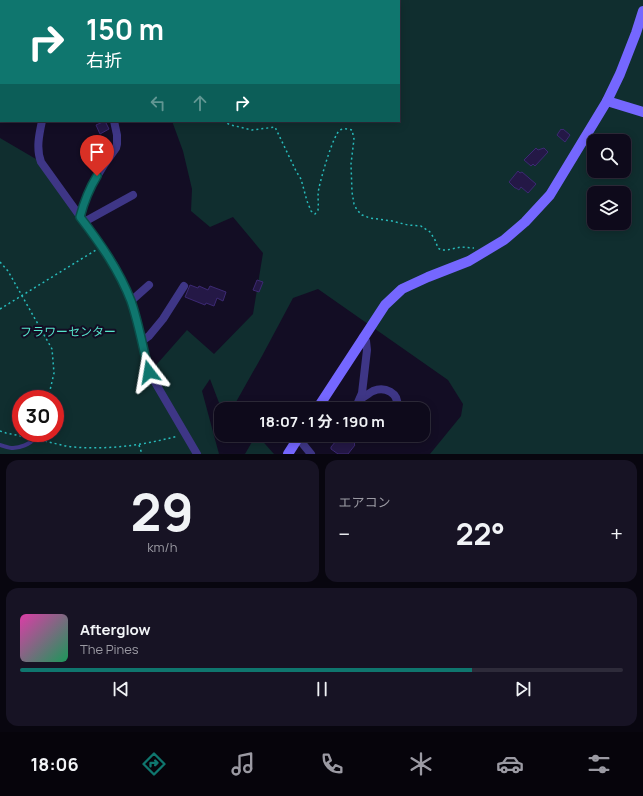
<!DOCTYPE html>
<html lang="ja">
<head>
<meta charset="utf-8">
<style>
	body { margin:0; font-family:Manrope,"Noto Sans JP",sans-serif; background:#171324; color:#f1f3f6; height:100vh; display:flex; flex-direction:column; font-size:15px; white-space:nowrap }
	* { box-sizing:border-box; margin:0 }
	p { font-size:13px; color:#9b9aa3 }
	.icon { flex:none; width:22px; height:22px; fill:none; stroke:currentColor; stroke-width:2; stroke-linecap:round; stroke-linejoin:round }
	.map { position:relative; height:454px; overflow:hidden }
	.side { display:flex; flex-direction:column; gap:6px; padding:6px; background:#08060f; flex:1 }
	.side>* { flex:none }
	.top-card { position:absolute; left:0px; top:0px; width:400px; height:122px; box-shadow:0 2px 10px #0003,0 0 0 1px #2e2b3a; background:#0f766e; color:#fff; overflow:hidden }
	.controls { position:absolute; left:587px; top:134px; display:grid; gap:8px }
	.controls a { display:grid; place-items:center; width:44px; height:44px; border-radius:8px; background:#0e0a1b; box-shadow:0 2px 10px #0003,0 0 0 1px #2e2b3a; font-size:20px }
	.speed { position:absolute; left:12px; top:390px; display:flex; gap:8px; font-size:20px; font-weight:700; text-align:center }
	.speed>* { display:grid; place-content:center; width:52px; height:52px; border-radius:50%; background:#0e0a1b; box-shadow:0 2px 10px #0003,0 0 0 1px #2e2b3a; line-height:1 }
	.speed .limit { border:6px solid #d22; background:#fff; color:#111 }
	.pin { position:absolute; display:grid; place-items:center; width:34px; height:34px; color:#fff; margin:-41px -17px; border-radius:50% 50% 50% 0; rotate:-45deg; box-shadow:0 0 4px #0007 }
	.pin .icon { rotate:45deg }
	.me { position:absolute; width:44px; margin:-22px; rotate:346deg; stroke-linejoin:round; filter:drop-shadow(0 0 3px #0008) }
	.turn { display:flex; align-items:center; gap:14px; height:84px; padding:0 20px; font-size:18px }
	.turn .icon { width:52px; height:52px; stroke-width:2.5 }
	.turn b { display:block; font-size:28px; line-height:34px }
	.lanes { display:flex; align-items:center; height:38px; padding:0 20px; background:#0003; justify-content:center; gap:20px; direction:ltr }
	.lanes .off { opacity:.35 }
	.big { font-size:30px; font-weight:700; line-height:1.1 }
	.side .tile { flex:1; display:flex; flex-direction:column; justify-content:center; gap:6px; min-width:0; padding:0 14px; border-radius:12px; background:#171324 }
	.side .dial { align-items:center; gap:0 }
	.dial b { font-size:52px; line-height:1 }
	.song { display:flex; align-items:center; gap:12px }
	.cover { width:48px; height:48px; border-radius:6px; background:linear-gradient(135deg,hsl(320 70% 55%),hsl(150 70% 35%)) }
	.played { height:4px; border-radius:2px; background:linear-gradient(90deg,#0f766e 75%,#2e2b3a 75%) }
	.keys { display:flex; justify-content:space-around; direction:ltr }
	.heat { display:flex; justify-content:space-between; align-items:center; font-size:22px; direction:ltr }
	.side .tiles { flex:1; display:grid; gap:6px; grid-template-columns:1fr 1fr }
	.tile:last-child { grid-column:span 2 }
	.trip { position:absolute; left:214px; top:402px; width:216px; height:40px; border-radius:12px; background:#0e0a1b; box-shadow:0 2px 10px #0003,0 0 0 1px #2e2b3a; font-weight:700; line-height:40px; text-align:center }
	.tabs { display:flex; height:64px; justify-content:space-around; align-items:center; background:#06040b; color:#9b9aa3 }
	.tabs .icon { width:28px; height:28px }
	.tabs .current { color:#0f766e }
	.tabs b { font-size:18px; color:#f1f3f6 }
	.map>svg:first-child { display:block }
	.green { fill:#102e2f; fill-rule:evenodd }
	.building { fill:#241846; stroke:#3c2973 }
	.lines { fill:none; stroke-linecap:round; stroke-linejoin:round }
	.path { stroke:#28bbbb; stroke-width:1.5; stroke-dasharray:2 3; stroke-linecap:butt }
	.lane { stroke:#3e3686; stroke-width:4 }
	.street { stroke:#3e3686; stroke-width:8 }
	.secondary { stroke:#7567ff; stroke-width:10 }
	.route-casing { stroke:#0a4d48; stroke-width:10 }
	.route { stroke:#0f766e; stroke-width:7 }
	.labels { text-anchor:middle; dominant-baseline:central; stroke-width:4; stroke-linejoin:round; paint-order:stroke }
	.park-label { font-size:12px; fill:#56e5ca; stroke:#130d24 }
</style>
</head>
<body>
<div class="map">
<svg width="643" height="454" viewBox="0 0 643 454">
	<rect width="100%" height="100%" fill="#130d24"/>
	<!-- green -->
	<g class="green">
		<path d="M114 0H643V454H430L461 416 463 404 448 380 318 289 293 298 262 356 236 402 221 408 210 379 202 391 219 454H0V138L41 162 125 287 150 372 187 330 214 354 253 314 263 253 233 217 210 227 191 211 192 189 183 151 172 121H399V1H115ZM594 141H624V171H594ZM594 193H624V223H594ZM21 399H55V433H21Z"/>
		<path d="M256 435H257L274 454H245Z"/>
	</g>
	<!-- building -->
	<g class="building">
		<path d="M105 121 109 129 100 134 96 125Z"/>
		<path d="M561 129 562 130 563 129 570 135 565 142 557 135Z"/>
		<path d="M536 148 538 150 544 148 548 152 535 166 533 164 531 166 524 160Z"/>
		<path d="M518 171 520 173 522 172 536 184 528 193 521 187 519 190 516 188H515L509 182Z"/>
		<path d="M257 280 263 282 259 292 253 290Z"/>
		<path d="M190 285 198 288 199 286 208 290 210 286 226 292 223 301 217 298 214 306 206 303 205 305 185 297Z"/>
		<path d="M341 435H345L355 443 354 444 355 445 348 454H338L331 449V447Z"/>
	</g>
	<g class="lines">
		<!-- path -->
		<g class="path">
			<path d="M131 0V1"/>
			<path d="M12 1 13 0"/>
			<path d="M0 13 1 12"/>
			<path d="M223 121 224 122 231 125 252 130 275 127 296 171 301 179 307 201 311 211 315 214 318 210C319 203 317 196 319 188 321 178 333 135 340 130 344 128 348 129 352 130L354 139 351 164 352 192 354 204 357 210 362 215 370 218 392 221 408 225 421 226 430 232 435 240 438 248 441 250H447L461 247 474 248"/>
			<path d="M0 262 8 271 52 349 54 373 48 399"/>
			<path d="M0 309 96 250"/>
			<path d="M0 431 6 433 26 437"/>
			<path d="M40 440C51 442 62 446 73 447 109 450 144 445 178 436"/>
			<path d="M40 440 42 433"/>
			<path d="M139 445 142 454"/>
		</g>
		<!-- lane -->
		<path class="lane" d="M0 445C4 446 9 448 13 448 20 448 30 444 34 439"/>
		<!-- street -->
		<g class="street">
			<path d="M60 0V1"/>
			<path d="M0 54 1 55"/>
			<path d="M42 121C39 135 36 149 41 162L102 247 114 265 131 301 137 322 149 372 197 454"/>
			<path d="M81 217 84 203 90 188 104 165 116 148 117 144V135L114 121"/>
			<path d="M84 222 133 195"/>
			<path d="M131 301 149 285"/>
			<path d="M142 341 149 336 163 319 184 286"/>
			<path d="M360 399C365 397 369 393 373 391 385 386 399 393 397 406"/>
			<path d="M355 409 362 393 367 350 366 341 363 337"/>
			<path d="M298 438 311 454"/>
		</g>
		<!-- secondary -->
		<g class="secondary">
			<path d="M607 101 643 112"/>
			<path d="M317 409 385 305 402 289 428 277 469 261 504 240 525 222 550 195 607 101 620 74 636 33 643 11"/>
			<path d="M288 454 300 435"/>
		</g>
	</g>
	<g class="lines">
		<!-- route casing -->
		<g class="route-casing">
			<path id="route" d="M97 176C89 189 84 202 80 217 100 243 119 270 131 301 139 324 143 349 149 372"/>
		</g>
		<!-- route -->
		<use href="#route" class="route"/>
	</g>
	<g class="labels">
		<!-- park labels -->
		<g class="park-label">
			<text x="68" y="331">フラワーセンター</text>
		</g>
	</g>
</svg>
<div class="controls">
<a><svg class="icon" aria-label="search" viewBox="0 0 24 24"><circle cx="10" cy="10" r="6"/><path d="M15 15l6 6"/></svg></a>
<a><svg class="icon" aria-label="layers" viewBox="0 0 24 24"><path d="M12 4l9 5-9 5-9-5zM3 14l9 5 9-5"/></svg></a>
</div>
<div class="speed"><div class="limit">30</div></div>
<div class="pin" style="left:97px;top:176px;background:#d93025"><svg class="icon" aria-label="arrive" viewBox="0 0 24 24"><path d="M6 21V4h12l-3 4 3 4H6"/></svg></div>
<svg class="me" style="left:149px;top:372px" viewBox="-20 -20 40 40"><path d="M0-17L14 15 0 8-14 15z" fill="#0f766e" stroke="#fff" stroke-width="4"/></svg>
<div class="trip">18:07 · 1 分 · 190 m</div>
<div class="top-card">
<div class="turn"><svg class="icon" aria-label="right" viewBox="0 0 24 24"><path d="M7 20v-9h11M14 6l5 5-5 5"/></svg><div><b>150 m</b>右折</div></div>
<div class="lanes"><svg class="icon off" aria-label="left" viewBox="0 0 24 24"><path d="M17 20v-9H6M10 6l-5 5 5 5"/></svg><svg class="icon off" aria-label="ahead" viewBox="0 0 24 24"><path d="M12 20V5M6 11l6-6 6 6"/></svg><svg class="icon" aria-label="right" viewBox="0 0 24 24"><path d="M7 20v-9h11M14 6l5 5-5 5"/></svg></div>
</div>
</div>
<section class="side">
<div class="tiles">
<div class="tile dial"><b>29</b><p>km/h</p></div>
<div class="tile"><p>エアコン</p>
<div class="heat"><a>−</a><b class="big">22°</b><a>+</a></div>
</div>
<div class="tile">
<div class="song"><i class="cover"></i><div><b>Afterglow</b><p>The Pines</p></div></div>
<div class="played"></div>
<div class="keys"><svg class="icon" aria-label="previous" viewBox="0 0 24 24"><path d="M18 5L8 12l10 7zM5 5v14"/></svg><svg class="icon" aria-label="pause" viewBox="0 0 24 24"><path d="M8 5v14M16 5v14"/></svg><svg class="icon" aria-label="next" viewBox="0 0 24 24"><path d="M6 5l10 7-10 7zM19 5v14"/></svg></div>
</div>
</div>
</section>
<nav class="tabs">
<b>18:06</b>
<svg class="icon current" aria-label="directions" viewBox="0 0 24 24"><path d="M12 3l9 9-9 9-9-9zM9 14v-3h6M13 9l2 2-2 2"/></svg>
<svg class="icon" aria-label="music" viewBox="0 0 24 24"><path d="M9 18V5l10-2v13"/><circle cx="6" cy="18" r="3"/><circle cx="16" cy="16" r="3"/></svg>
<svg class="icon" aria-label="phone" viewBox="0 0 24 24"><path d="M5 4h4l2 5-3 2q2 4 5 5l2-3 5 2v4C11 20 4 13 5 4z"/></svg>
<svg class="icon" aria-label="climate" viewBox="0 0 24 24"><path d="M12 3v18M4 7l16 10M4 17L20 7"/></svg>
<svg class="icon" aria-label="car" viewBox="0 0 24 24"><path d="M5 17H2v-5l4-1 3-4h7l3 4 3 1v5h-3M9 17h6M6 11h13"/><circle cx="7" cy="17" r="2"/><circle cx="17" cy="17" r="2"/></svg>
<svg class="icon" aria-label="filters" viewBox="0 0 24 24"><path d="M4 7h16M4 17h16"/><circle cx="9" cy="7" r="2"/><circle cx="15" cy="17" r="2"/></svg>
</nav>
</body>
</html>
